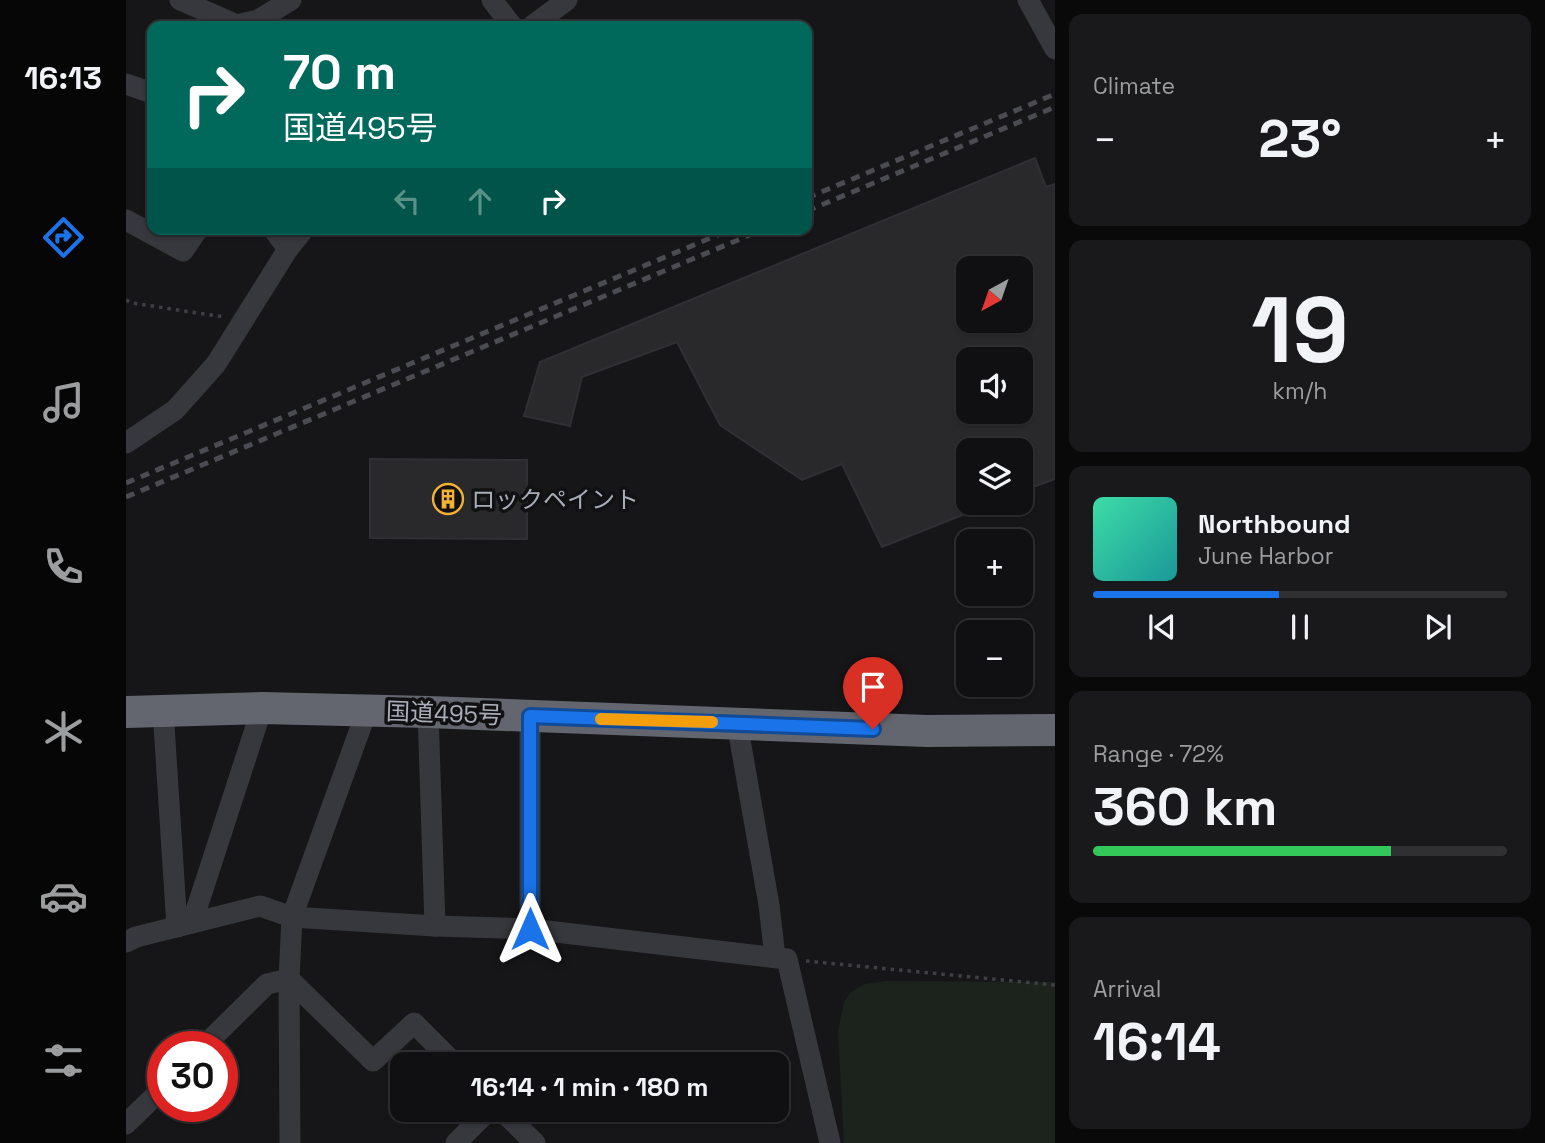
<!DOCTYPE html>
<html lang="en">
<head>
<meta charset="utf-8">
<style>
	body { margin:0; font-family:"Space Grotesk","Noto Sans JP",sans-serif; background:#19191b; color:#f1f3f6; height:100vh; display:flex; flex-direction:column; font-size:26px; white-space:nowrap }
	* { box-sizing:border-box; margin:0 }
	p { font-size:23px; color:#9c9d9f }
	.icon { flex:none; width:38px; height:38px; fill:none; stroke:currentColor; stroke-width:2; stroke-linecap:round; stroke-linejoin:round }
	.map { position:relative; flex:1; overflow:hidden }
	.sheet { display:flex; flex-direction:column; gap:14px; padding:14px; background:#09090a; width:490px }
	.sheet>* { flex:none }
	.hud { position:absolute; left:21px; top:21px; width:665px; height:214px; border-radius:14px; box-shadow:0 2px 5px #0004,0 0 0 2px #303032; background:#00695c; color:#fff; overflow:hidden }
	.needle { width:46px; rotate:220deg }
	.controls { position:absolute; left:830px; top:256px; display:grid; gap:14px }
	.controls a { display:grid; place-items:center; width:77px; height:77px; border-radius:14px; background:#101012; box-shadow:0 2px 5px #0004,0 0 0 2px #303032; font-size:35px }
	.speed { position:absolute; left:21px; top:1031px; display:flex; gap:14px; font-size:35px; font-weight:700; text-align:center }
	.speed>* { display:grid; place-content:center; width:91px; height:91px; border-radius:50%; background:#101012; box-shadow:0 2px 5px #0004,0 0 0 2px #303032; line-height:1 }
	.speed .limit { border:10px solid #d22; background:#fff; color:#111 }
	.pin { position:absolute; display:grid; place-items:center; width:60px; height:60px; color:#fff; margin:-72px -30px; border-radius:50% 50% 50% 0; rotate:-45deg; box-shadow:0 0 7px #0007 }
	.pin .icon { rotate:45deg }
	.me { position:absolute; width:77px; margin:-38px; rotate:0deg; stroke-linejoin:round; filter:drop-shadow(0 0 5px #0008) }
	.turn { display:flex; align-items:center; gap:24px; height:147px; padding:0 21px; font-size:32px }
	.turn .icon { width:91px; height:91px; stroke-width:2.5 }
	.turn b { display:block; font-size:49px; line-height:60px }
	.lanes { display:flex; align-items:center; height:66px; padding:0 21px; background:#0003; justify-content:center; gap:35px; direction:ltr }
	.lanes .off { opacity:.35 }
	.big { font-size:52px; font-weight:700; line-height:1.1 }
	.sheet .tile { flex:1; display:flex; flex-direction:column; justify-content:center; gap:10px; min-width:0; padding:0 24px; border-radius:14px; background:#19191b }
	.sheet .dial { align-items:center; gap:0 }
	.dial b { font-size:91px; line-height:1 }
	.song { display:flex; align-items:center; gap:21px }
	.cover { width:84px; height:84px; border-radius:10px; background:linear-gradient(135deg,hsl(160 70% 55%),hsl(180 70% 35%)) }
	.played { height:7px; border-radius:4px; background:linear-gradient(90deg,#1a73e8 45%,#303032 45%) }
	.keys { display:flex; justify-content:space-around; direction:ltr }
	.heat { display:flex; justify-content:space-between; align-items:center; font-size:38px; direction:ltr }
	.charge { height:10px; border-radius:5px; background:linear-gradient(90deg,#34c759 72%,#303032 0) }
	.trip { position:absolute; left:264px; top:1052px; width:399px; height:70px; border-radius:14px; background:#101012; box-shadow:0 2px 5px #0004,0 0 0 2px #303032; font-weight:700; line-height:70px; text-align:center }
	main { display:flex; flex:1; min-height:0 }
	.tab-bar { display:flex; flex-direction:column; width:126px; justify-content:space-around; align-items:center; background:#060607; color:#9c9d9f }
	.tab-bar .icon { width:49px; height:49px }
	.tab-bar .current { color:#1a73e8 }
	.tab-bar b { font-size:32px; color:#f1f3f6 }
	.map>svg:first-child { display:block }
	.green { fill:#1c231d }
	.building { fill:#29292c; stroke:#303034; stroke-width:2; fill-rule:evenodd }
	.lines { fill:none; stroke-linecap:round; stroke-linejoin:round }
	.path { stroke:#3d3f44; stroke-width:3.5; stroke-dasharray:3.5 5; stroke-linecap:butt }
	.minor { stroke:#37383d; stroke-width:21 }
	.highway { stroke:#63666e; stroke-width:32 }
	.rail { stroke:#4a4c52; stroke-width:5; stroke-dasharray:9 7; stroke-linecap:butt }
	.route-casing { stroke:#114b97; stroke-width:18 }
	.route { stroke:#1a73e8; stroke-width:12 }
	.slow { stroke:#f59e0b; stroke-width:12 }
	.labels { text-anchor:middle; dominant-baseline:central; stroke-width:7; stroke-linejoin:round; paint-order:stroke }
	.poi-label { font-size:24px; fill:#a8adb8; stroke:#111113; text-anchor:start }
	.street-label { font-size:24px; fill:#a8adb8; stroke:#111113 }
</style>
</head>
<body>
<main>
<nav class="tab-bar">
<b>16:13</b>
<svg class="icon current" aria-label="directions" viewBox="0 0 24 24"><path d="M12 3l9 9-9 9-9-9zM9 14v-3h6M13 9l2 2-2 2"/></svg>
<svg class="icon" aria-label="music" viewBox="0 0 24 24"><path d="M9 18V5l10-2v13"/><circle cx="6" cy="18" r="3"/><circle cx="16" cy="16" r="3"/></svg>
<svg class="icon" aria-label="phone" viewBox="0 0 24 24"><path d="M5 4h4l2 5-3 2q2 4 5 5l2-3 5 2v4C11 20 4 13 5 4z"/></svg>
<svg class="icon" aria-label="climate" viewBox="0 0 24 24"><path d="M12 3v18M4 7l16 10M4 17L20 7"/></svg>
<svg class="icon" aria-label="car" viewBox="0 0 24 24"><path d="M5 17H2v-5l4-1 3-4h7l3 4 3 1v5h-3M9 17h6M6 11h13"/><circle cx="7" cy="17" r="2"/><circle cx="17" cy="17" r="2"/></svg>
<svg class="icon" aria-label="filters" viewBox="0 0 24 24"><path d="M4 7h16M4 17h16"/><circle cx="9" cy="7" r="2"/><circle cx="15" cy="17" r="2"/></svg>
</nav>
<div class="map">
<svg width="929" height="1143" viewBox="0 0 929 1143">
	<rect width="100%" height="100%" fill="#161618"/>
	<!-- green -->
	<path class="green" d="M761 981 929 982V1143H718L712 1031 718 1002 725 992 739 984Z"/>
	<!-- building -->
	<g class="building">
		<path d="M909 158 920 187 929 184V479L894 492V450H842V502H869L756 547 716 464 676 480 594 425 551 342 456 377 444 426 398 416 414 362ZM842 268H894V320H842ZM842 359H894V411H842Z"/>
		<path d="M244 459 401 460V539L244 538Z"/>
	</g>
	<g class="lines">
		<!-- path -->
		<g class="path">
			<path d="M0 300 6 303 98 317"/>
			<path d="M680 961 929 985"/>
		</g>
		<!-- minor -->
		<g class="minor">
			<path d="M54 0 111 25 132 20 165 0"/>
			<path d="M366 0 386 26"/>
			<path d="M902 0 929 49"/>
			<path d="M406 26 441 0"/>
			<path d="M0 84 26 93"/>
			<path d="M0 220 57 251 72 229"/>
			<path d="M147 229 162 249"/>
			<path d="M0 443 49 410 90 364 162 249 178 229"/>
			<path d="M37 710 51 927"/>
			<path d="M302 712 309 926"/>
			<path d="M611 723 643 905 649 957"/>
			<path d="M66 923 136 708"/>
			<path d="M404 929V716"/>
			<path d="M0 942 10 937 134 906 166 917 309 926 404 929 661 959 704 1143"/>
			<path d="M163 979 247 1061 288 1023 329 1064"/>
			<path d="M78 1046 141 984 163 979"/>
			<path d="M375 1110 409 1143"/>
			<path d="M0 1124 37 1088"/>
			<path d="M164 1143 163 979 166 917 241 710"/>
			<path d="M330 1143 363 1110"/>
		</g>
		<!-- highway -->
		<path class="highway" d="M0 712 136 708 302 712 801 731 929 730"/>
		<!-- rail -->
		<g class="rail">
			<path d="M681 198 929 94"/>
			<path d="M681 211 929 107"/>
			<path d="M0 483 606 229"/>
			<path d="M0 497 638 229"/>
		</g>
	</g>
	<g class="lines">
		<!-- route casing -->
		<g class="route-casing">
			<path id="route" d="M404 929V716L747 729"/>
		</g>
		<!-- route -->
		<use href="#route" class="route"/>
		<!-- slow -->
		<path class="slow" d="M475 719 586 722"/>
	</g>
	<!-- icons -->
	<defs>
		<g id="building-ring" transform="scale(1.575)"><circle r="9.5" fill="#111113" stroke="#f2b134" stroke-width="1.5"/><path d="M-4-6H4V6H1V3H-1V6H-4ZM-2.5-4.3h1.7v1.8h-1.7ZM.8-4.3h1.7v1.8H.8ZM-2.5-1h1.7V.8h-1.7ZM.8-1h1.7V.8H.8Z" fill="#f2b134"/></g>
	</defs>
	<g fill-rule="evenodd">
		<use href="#building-ring" x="322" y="499"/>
	</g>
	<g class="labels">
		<!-- poi labels -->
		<g class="poi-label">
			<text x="345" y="499">ロックペイント</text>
		</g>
		<!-- street labels -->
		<g class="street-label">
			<text transform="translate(318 713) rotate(2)">国道495号</text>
		</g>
	</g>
</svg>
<div class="controls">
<a><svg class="needle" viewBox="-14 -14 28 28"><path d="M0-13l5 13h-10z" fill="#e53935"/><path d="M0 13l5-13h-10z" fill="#9c9d9f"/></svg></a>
<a><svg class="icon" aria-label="sound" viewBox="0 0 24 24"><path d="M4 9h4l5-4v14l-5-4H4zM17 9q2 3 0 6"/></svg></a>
<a><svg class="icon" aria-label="layers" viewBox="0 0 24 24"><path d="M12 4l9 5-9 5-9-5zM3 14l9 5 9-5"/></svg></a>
<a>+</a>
<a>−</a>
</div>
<div class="speed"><div class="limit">30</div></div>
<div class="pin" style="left:747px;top:729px;background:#d93025"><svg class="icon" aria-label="arrive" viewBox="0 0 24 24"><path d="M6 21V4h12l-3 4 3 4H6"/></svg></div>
<svg class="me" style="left:404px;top:929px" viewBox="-20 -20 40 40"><path d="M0-17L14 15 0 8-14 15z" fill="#1a73e8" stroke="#fff" stroke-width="4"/></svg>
<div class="trip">16:14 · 1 min · 180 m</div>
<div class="hud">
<div class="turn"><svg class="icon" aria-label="right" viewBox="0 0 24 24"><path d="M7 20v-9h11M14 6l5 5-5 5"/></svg><div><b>70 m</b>国道495号</div></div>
<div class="lanes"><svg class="icon off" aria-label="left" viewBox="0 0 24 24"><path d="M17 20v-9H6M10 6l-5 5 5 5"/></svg><svg class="icon off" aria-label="ahead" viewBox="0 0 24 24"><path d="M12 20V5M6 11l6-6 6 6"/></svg><svg class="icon" aria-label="right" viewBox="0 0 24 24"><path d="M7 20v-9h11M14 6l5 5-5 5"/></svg></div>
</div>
</div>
<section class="sheet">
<div class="tile"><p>Climate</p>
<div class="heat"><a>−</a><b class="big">23°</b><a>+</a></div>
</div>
<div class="tile dial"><b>19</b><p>km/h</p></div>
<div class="tile">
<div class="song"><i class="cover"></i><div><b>Northbound</b><p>June Harbor</p></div></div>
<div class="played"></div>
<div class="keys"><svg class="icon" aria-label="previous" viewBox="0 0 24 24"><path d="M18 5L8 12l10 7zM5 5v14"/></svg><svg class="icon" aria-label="pause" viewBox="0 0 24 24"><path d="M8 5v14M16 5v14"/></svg><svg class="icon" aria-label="next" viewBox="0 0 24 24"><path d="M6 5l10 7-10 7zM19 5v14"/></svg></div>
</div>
<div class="tile"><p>Range · 72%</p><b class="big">360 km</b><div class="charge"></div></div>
<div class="tile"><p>Arrival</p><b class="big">16:14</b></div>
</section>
</main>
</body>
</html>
